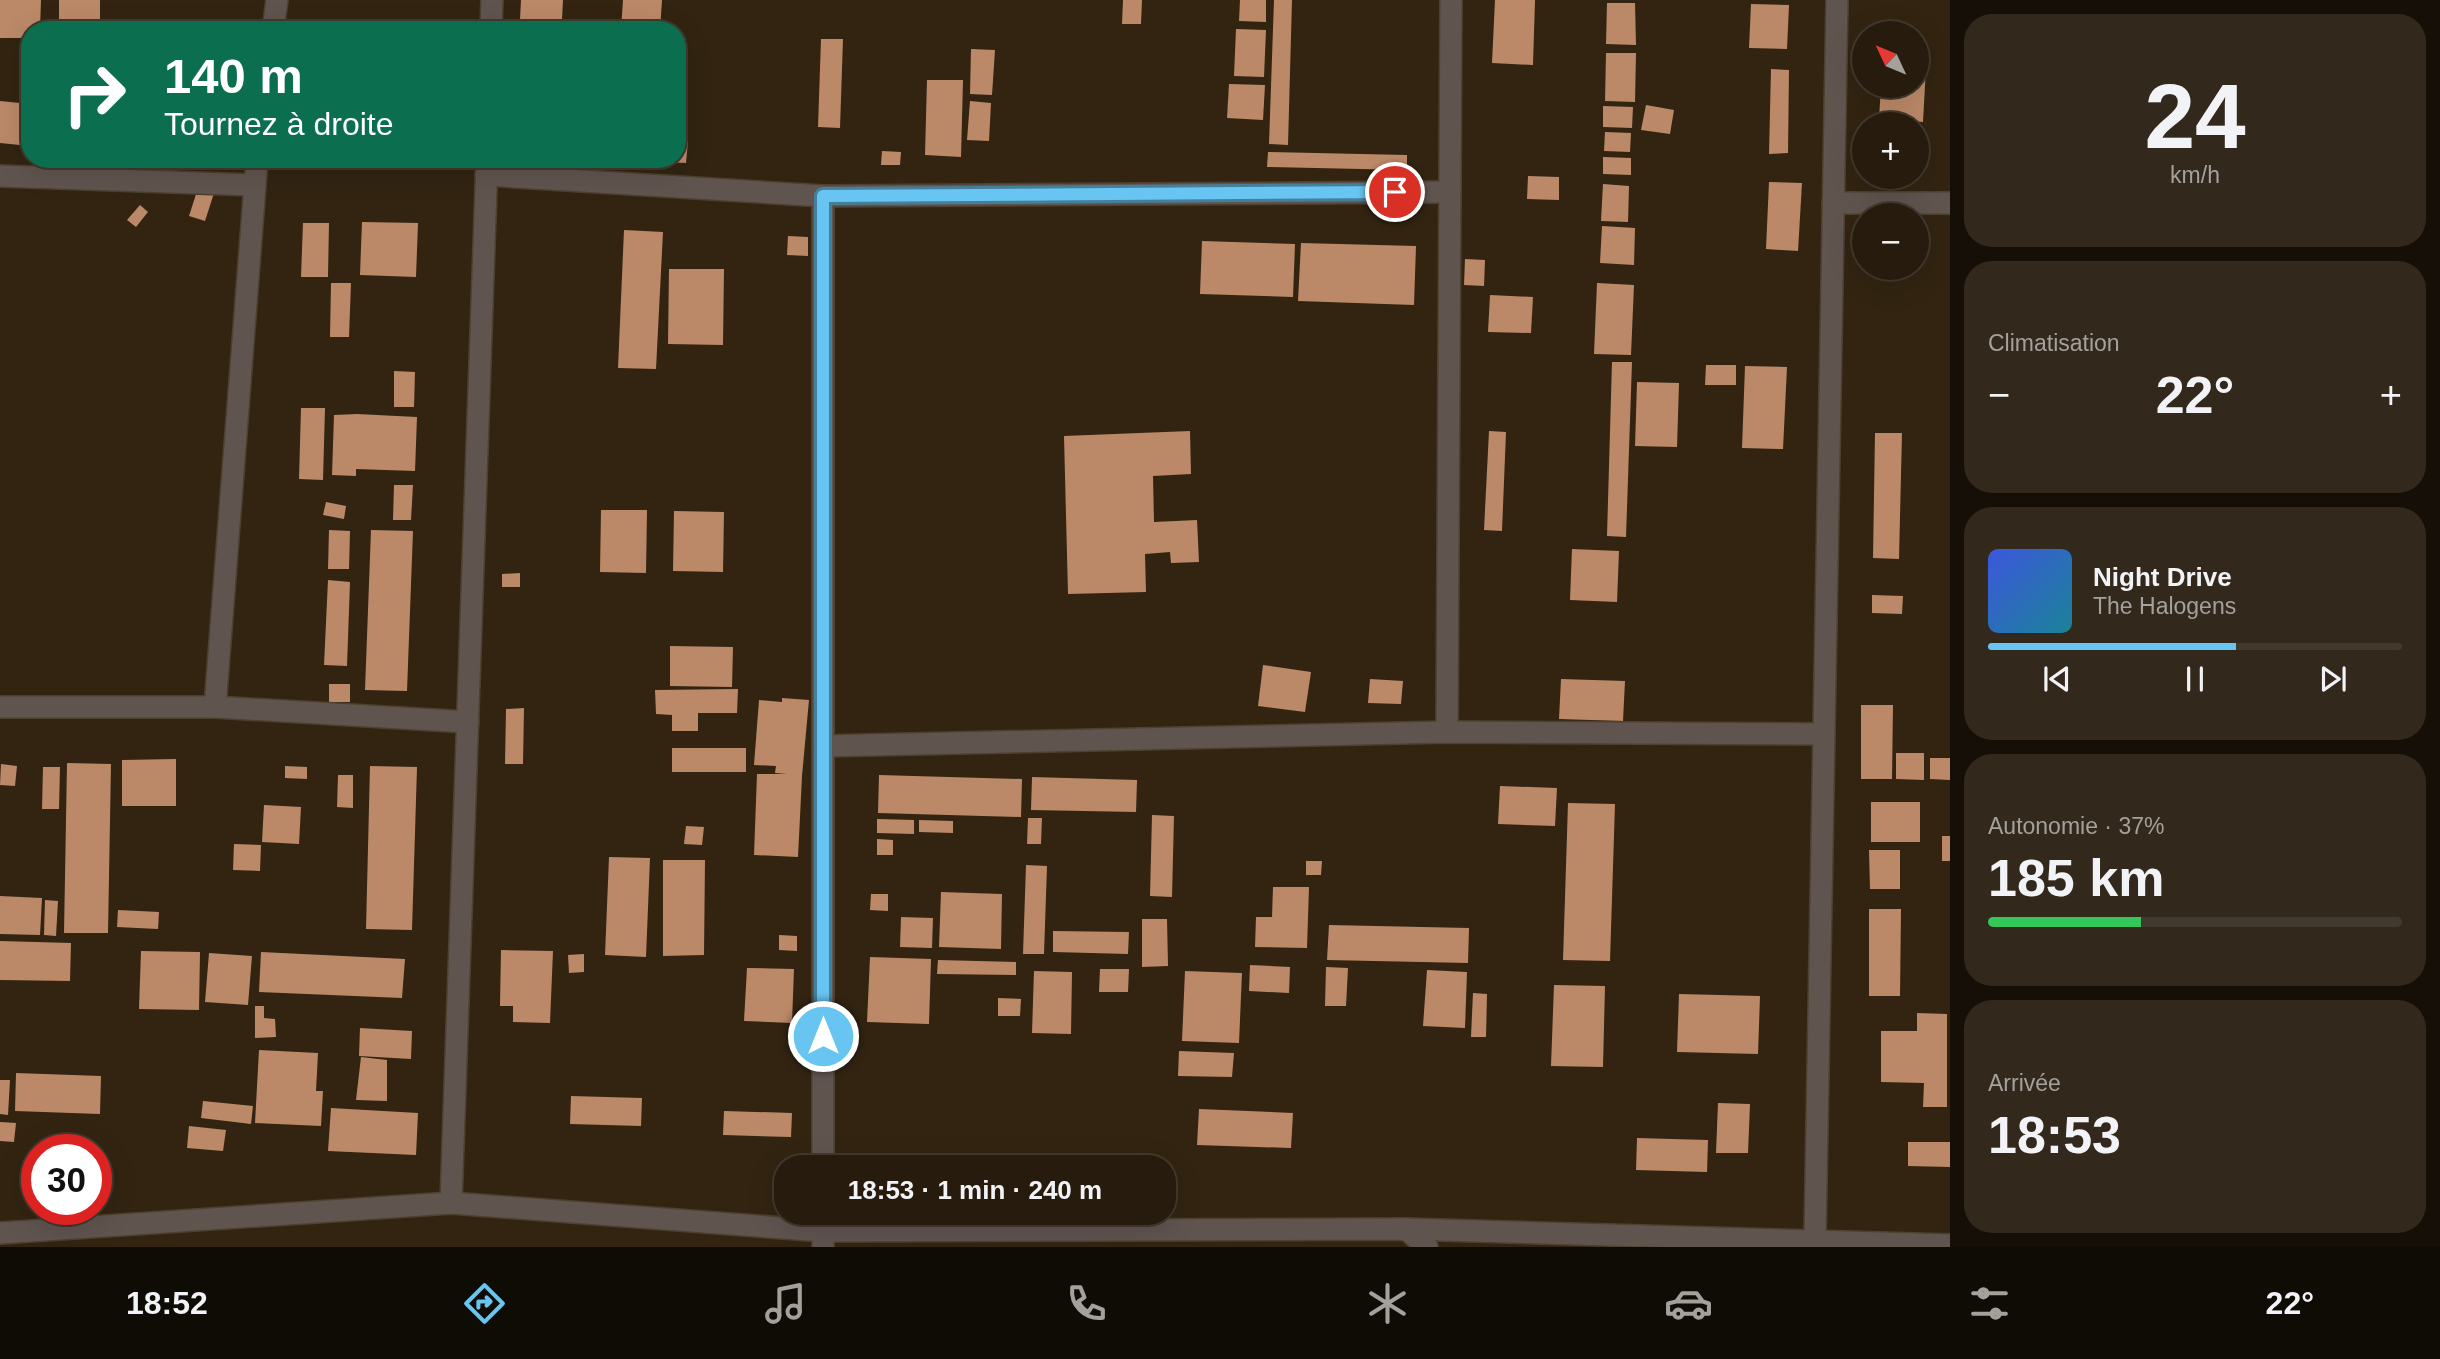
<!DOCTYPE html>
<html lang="fr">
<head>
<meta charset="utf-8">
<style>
	body { margin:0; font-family:Arial,sans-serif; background:#32281b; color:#f1f3f6; height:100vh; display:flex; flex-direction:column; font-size:26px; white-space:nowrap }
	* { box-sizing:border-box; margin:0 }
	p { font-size:23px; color:#a4a19d }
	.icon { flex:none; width:38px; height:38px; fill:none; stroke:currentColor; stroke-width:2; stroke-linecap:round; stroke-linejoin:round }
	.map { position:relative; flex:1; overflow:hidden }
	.panel { display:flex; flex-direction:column; gap:14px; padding:14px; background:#150f07; width:490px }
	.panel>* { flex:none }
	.guide { position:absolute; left:21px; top:21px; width:665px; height:147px; border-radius:28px; box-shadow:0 7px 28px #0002,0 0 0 2px #42392e; background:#0b6e4f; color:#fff; overflow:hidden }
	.needle { width:46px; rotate:314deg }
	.controls { position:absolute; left:1852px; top:21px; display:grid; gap:14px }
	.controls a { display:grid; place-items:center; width:77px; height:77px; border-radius:50%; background:#261b0d; box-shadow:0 7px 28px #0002,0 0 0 2px #42392e; font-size:35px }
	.speed { position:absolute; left:21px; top:1134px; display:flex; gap:14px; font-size:35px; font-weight:700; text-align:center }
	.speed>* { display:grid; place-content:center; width:91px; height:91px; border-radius:50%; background:#261b0d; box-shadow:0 7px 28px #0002,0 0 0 2px #42392e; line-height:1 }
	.speed .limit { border:10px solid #d22; background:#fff; color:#111 }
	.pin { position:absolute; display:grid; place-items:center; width:60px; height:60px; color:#fff; margin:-30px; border:4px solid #fff; border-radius:50%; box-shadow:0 2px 7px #0007 }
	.me { position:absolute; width:77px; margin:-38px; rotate:0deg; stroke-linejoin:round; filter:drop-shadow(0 0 5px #0008) }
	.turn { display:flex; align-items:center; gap:24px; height:147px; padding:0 28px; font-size:32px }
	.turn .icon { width:91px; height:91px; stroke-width:2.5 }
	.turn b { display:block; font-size:49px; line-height:60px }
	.big { font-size:52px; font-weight:800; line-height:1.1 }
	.panel .card { flex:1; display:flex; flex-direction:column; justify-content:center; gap:10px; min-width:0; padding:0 24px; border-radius:28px; background:#32281b }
	.panel .dial { align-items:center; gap:0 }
	.dial b { font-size:91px; line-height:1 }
	.song { display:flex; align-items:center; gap:21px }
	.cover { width:84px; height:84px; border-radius:10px; background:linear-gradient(135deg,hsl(230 70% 55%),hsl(190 70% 35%)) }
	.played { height:7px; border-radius:4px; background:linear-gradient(90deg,#68c4f0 60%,#42392e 60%) }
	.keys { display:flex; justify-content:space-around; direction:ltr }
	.heat { display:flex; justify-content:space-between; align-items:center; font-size:38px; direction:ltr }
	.charge { height:10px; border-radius:5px; background:linear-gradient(90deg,#34c759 37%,#42392e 0) }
	.trip { position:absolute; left:774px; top:1155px; width:402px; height:70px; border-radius:28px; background:#261b0d; box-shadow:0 7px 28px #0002,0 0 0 2px #42392e; font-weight:800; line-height:70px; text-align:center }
	.dock { display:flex; height:112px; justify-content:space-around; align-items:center; background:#0f0b05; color:#a4a19d }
	.dock .icon { width:49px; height:49px }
	.dock .selected { color:#68c4f0 }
	.dock b { font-size:32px; color:#f1f3f6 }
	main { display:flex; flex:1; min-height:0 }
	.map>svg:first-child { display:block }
	.building { fill:#bb8968 }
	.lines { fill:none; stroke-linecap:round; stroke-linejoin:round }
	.minor-casing { stroke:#4d402e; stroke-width:24 }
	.tertiary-casing { stroke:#4d402e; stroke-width:24 }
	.minor { stroke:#60544f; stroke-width:21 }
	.tertiary { stroke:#60544f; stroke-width:21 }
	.route-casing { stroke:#447f9c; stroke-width:18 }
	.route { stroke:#68c4f0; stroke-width:12 }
</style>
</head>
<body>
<main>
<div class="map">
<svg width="1950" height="1247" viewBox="0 0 1950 1247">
	<rect width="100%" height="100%" fill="#322411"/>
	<!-- building -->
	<g class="building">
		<path d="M0 0H41L40 30H30V38H0Z"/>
		<rect x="59" y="0" width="41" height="30"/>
		<path d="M521 0H563L562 20 520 19Z"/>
		<path d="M623 0H662L660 30H621Z"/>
		<path d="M1123 0H1142L1141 24H1122Z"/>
		<path d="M1240 0H1266V22L1239 21Z"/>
		<path d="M1274 0H1292L1288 145 1269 144Z"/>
		<path d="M1495 0H1535L1533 65 1492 63Z"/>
		<path d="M1607 3H1635L1636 45 1606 44Z"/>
		<path d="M1751 4 1789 5 1787 49 1749 48Z"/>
		<path d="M1236 29 1266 30 1264 77 1234 76Z"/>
		<path d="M821 39H843L840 128 818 127Z"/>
		<path d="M971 49 995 50 992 95 970 94Z"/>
		<path d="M1916 49H1927L1923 122 1879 119 1881 86H1916Z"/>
		<path d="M1606 53H1636L1635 102 1605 101Z"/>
		<path d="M1771 69 1789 70 1788 153 1769 154Z"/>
		<path d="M677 76H685L683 113H677Z"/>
		<path d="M927 80H963L961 157 925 155Z"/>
		<path d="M1229 84 1265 85 1263 120 1227 118Z"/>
		<path d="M0 101 30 104V146L0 143Z"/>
		<path d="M970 101 991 103 989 141 967 140Z"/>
		<path d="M1646 105 1674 110 1670 134 1641 130Z"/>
		<path d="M1603 106 1633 107 1632 128 1603 127Z"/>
		<path d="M1605 132 1631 133 1630 152 1604 151Z"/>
		<path d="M677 141H688L686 163 664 162V159H677Z"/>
		<path d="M882 151 901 152 900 165H881Z"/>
		<path d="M1268 152 1407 155V170L1267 167Z"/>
		<path d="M1603 157 1631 158V175L1603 174Z"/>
		<path d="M1528 176 1559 177V200L1527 199Z"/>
		<path d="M1769 182 1802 183 1798 251 1766 249Z"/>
		<path d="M1603 184 1629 186 1628 222 1601 221Z"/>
		<path d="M199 185 215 190 205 221 189 216Z"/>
		<path d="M140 205 148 212 136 227 127 220Z"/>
		<path d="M362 222 418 223 416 277 360 275Z"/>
		<path d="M303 223H329L328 277H301Z"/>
		<path d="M1602 226 1635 228 1634 265 1600 263Z"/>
		<path d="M624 230 663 232 656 369 618 368Z"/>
		<path d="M788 236 808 237V256L787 255Z"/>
		<path d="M1202 241 1295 244 1293 297 1200 294Z"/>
		<path d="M1301 243 1416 246 1414 305 1298 301Z"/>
		<path d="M1465 259 1485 260 1484 286 1464 285Z"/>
		<path d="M669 269H724L723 345 668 344Z"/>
		<path d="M331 283H351L349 337H330Z"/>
		<path d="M1597 283 1634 285 1631 355 1594 354Z"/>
		<path d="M1490 295 1533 297 1531 333 1488 332Z"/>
		<path d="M1612 362H1632L1626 537 1607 536Z"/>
		<path d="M1706 365H1736V385H1705Z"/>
		<path d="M1745 366 1787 367 1783 449 1742 448Z"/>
		<path d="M394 371 415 372 414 407H394Z"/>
		<path d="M1637 382 1679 383 1677 447 1635 446Z"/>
		<path d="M301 408H325L323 480 299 479Z"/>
		<path d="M357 414 417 417 415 471 356 469V476L332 475 334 415Z"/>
		<path d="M1190 431 1191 474 1153 476 1154 522 1197 520 1199 562 1171 563 1170 552 1145 554 1146 592 1068 594 1064 436Z"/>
		<path d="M1489 431 1506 432 1502 531 1484 530Z"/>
		<path d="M1875 433H1902L1899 559 1873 558Z"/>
		<path d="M394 485H413L411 520H393Z"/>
		<path d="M326 502 346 506 344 519 323 515Z"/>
		<path d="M601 510H647L646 573 600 572Z"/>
		<path d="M674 511 724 512 723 572 673 571Z"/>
		<path d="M329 530 350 531 349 569H328Z"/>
		<path d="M371 530 413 531 407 691 365 690Z"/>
		<path d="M1572 549 1619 551 1617 602 1570 600Z"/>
		<path d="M520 573V587H502V574Z"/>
		<path d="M328 580 350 582 347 666 324 665Z"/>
		<path d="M1872 595 1903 596 1902 614 1872 613Z"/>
		<path d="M670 646 733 647 732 687 670 686Z"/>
		<path d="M1263 665 1311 672 1305 712 1258 706Z"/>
		<path d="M1370 679 1403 681 1401 704 1368 703Z"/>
		<path d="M1561 679 1625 681 1623 721 1559 719Z"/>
		<rect x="329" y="684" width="21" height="18"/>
		<path d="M738 689 737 713H698V731H672V715L656 714 655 690Z"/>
		<path d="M782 698 809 700 802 776 798 857 754 855 757 774H787L775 773 776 766 754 765 759 700 782 702Z"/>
		<path d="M1861 705H1893L1892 779H1861Z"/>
		<path d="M524 708 523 764H505L506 709Z"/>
		<rect x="672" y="748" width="74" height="24"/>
		<path d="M1896 753H1924V780L1896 779Z"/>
		<path d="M1930 758H1950V780L1930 779Z"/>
		<path d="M176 759V806H122V760Z"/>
		<path d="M67 763 111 764 108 933H64Z"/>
		<path d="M1 764 17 766 15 786 0 785Z"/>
		<path d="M285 766 307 767V779L285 778Z"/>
		<path d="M370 766 417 767 412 930 366 929Z"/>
		<path d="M43 767H60L59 809H42Z"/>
		<path d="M338 775H353V808L337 807Z"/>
		<path d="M879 775 1022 779 1021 817 878 813Z"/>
		<path d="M1032 777 1137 780 1136 812 1031 810Z"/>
		<path d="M1500 786 1557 788 1555 826 1498 824Z"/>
		<rect x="1871" y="802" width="49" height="40"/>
		<path d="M1568 803 1615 804 1610 961 1563 960Z"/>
		<path d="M264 805 301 807 299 844 262 842Z"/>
		<path d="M1152 815 1174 816 1172 897 1150 896Z"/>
		<path d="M1028 818H1042L1041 844H1027Z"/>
		<path d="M877 819 914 820V834L877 833Z"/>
		<path d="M919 820 953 821V833L919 832Z"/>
		<path d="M686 826 704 827 702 845 684 844Z"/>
		<rect x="1942" y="836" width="8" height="25"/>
		<path d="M877 839 893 840V855H877Z"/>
		<path d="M234 844 261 845 260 871 233 870Z"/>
		<path d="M1869 850H1900V889H1870Z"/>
		<path d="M609 857 650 858 646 957 605 955Z"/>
		<path d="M663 860H705L704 955 663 956Z"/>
		<path d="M1306 861H1322L1321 875H1306Z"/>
		<path d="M1026 865 1047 866 1044 954H1023Z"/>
		<path d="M1273 887H1309L1307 948 1255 947 1256 917H1272Z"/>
		<path d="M941 892 1002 894 1001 949 939 947Z"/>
		<path d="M871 894H888V911L870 910Z"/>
		<path d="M0 896 42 898 40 935 0 934Z"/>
		<path d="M45 900 58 901 56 936 44 935Z"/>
		<path d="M1869 909H1901L1900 996H1869Z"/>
		<path d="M118 910 159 912 158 929 117 927Z"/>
		<path d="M901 917 933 918 932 948 900 947Z"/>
		<path d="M1142 919H1167L1168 966 1142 967Z"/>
		<path d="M1329 925 1469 928 1468 963 1327 960Z"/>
		<path d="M1053 931 1129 932 1128 954 1053 952Z"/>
		<path d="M779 935 797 936V951L779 950Z"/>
		<path d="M0 941 71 943 70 981 0 980Z"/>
		<path d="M501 950 553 951 550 1023 513 1022V1006H500Z"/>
		<path d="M141 951 200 952 199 1010 139 1009Z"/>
		<path d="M261 952 405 959 402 998 259 992Z"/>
		<path d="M209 953 252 956 248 1005 205 1002Z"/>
		<path d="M584 954V972L569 973 568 955Z"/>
		<path d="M870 957 931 959 929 1024 867 1022Z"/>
		<path d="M938 960 1016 962V975L937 974Z"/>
		<path d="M1250 965 1290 967 1289 993 1249 991Z"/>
		<path d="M1326 967 1348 968 1346 1006H1325Z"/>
		<path d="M747 968 794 969 792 1023 744 1021Z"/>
		<path d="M1100 969H1129L1128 992H1099Z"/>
		<path d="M1427 970 1467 972 1465 1028 1423 1026Z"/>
		<path d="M1034 971 1072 972 1071 1034 1032 1033Z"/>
		<path d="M1185 971 1242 973 1239 1043 1182 1041Z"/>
		<path d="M1554 985 1605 986 1603 1067 1551 1066Z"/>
		<path d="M1473 993 1487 994 1486 1037H1471Z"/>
		<path d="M1679 994 1760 996 1758 1054 1677 1052Z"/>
		<path d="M998 998 1021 999 1020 1016H998Z"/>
		<path d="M255 1006H264V1018L275 1019 276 1037 255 1038Z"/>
		<path d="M1917 1013 1947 1014V1107H1923L1924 1083 1881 1082V1031H1917Z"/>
		<path d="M360 1028 412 1031 411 1059 359 1056Z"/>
		<path d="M259 1050 318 1053 316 1091H323L321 1126 255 1123Z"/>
		<path d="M1179 1051 1234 1053 1232 1077 1178 1076Z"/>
		<path d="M361 1057 387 1060V1101L356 1100Z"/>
		<path d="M16 1073 101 1076 100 1114 15 1111Z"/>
		<path d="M0 1080H10L8 1115 0 1114Z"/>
		<path d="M571 1096 642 1098 641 1126 570 1124Z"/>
		<path d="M203 1101 253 1106 251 1124 201 1118Z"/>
		<path d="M1718 1103 1750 1104 1748 1153H1716Z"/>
		<path d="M331 1108 418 1113 416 1155 328 1151Z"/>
		<path d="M1199 1109 1293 1113 1291 1148 1197 1145Z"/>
		<path d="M724 1111 792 1113 791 1137 723 1135Z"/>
		<path d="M0 1122 16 1123 14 1142 0 1141Z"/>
		<path d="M189 1126 226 1130 223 1151 187 1148Z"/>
		<path d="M1637 1138 1708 1140 1707 1172 1636 1170Z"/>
		<path d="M1908 1142H1950V1167L1908 1166Z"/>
	</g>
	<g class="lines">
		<!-- minor casing -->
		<g class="minor-casing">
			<g id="minor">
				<path d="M273 30 277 0"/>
				<path d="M491 30 492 0"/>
				<path d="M486 175 823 196 1450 192"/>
				<path d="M0 176 254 185"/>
				<path d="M1833 203H1950"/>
				<path d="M0 707H215L468 722"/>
				<path d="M215 707 257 159"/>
				<path d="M1447 732 1451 0"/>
				<path d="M823 746 1447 732 1824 734"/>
				<path d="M823 1167V196"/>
				<path d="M451 1203 487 159"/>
				<path d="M823 1213V1247"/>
				<path d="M1406 1229 1427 1247"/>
				<path d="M1815 1239 1837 0"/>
			</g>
		</g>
		<!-- tertiary casing -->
		<g class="tertiary-casing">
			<path id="tertiary" d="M0 1233 451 1203 823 1231 1406 1229 1950 1245"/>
		</g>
		<!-- minor -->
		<use href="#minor" class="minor"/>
		<!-- tertiary -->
		<use href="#tertiary" class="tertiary"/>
	</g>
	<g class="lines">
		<!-- route casing -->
		<g class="route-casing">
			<path id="route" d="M823 1036V196L1395 192"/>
		</g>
		<!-- route -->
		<use href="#route" class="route"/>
	</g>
</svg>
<div class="controls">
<a><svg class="needle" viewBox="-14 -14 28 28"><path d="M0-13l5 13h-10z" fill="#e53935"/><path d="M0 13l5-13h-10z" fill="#a4a19d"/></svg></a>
<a>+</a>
<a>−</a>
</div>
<div class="speed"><div class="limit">30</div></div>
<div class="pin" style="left:1395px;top:192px;background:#d93025"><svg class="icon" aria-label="arrive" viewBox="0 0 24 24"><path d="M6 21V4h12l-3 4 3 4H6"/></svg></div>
<svg class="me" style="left:823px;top:1036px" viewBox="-20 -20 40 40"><circle r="17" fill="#68c4f0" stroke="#fff" stroke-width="3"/><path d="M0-11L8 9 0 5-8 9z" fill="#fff"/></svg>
<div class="trip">18:53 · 1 min · 240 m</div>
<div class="guide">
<div class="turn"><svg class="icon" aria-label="right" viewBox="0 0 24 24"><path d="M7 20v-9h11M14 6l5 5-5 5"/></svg><div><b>140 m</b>Tournez à droite</div></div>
</div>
</div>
<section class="panel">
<div class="card dial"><b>24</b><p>km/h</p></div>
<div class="card"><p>Climatisation</p>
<div class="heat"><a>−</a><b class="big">22°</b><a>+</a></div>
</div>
<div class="card">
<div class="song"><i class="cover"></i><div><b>Night Drive</b><p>The Halogens</p></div></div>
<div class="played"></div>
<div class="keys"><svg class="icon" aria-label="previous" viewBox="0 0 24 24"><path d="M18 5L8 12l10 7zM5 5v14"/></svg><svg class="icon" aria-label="pause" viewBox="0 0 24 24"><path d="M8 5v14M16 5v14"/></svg><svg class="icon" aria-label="next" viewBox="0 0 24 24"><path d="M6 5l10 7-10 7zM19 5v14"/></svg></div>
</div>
<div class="card"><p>Autonomie · 37%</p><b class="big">185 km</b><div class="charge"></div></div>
<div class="card"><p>Arrivée</p><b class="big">18:53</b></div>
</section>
</main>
<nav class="dock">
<b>18:52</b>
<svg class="icon selected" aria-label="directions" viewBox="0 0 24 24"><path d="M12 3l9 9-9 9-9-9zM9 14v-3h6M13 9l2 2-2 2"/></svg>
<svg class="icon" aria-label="music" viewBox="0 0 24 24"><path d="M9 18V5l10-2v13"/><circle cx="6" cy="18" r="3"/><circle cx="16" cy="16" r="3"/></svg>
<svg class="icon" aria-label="phone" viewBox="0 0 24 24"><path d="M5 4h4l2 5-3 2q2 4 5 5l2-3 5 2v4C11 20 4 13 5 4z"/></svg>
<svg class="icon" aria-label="climate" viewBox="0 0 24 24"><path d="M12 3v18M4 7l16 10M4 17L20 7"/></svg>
<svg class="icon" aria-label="car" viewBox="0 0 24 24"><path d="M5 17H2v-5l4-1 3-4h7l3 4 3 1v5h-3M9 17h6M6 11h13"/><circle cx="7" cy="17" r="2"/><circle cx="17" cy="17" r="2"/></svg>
<svg class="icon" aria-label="filters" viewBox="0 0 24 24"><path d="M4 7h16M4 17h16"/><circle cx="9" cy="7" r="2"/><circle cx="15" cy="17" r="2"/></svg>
<b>22°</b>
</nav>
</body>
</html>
